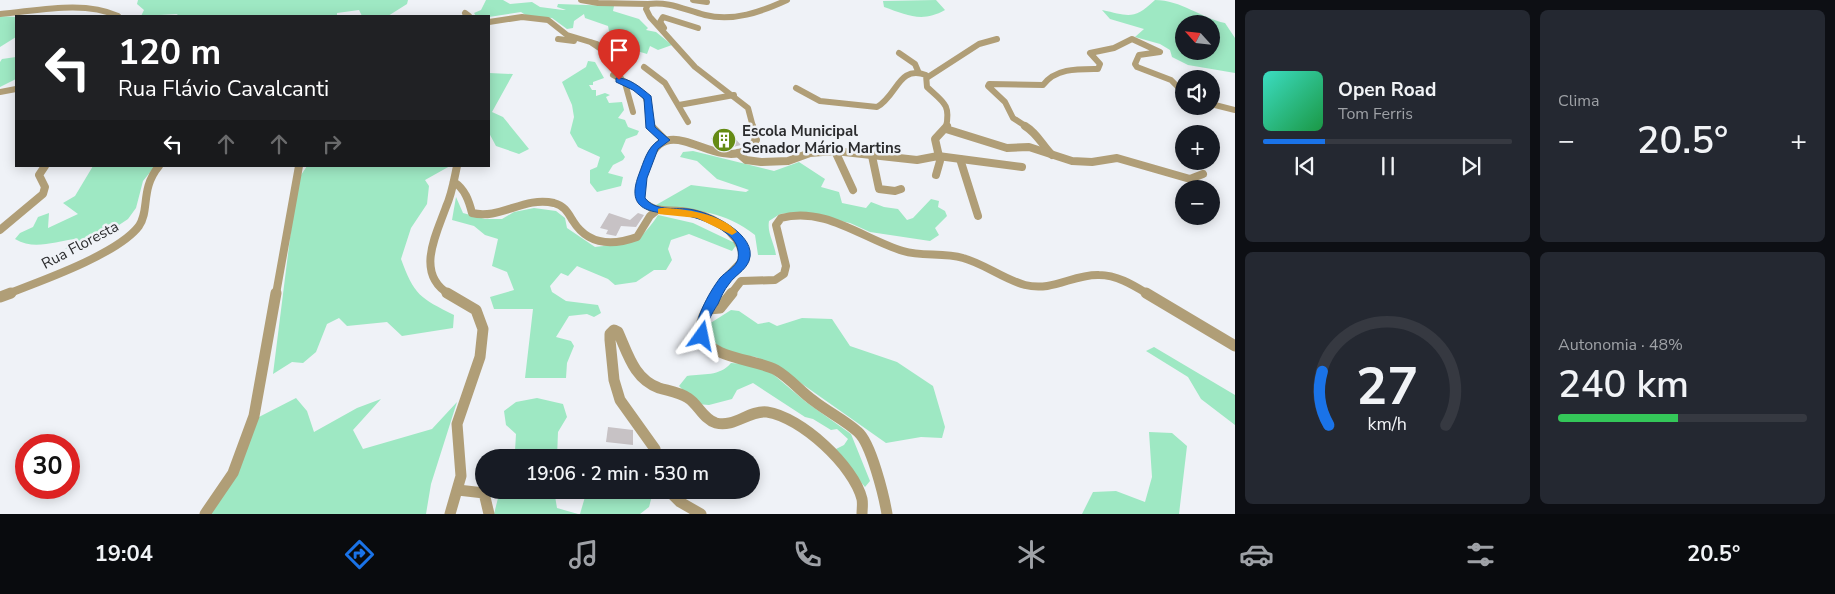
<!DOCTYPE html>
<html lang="pt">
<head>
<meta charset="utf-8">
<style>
	body { margin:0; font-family:"Nunito Sans",sans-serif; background:#242831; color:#f1f3f6; height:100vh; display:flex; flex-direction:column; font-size:19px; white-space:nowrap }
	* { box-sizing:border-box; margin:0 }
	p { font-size:16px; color:#9ea1a6 }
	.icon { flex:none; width:28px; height:28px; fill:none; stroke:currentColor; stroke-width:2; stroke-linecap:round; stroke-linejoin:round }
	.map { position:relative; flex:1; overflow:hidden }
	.panel { display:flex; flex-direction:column; gap:10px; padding:10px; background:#0d0f14; width:600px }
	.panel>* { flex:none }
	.top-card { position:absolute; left:15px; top:15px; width:475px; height:152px; border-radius:0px; box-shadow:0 2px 12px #0003; background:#202124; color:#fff; overflow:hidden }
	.needle { width:32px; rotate:297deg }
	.tools { position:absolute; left:1175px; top:15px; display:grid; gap:10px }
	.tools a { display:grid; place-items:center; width:45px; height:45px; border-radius:50%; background:#171b24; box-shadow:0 2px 12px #0003; font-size:25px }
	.speed { position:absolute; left:15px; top:434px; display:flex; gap:10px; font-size:25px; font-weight:700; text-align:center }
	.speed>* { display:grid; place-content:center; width:65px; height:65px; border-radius:50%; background:#171b24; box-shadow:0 2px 12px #0003; line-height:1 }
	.speed .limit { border:8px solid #d22; background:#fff; color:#111 }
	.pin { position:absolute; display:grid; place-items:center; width:42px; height:42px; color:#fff; margin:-51px -21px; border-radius:50% 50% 50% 0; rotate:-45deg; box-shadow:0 0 5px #0007 }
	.pin .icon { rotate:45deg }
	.me { position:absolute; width:55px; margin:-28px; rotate:12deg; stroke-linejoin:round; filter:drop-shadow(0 0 4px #0008) }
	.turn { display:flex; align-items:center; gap:18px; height:105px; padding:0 20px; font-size:22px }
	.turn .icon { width:65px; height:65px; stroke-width:2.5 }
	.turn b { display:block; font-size:35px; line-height:42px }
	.lanes { display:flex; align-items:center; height:48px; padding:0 20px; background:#0003; justify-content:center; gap:25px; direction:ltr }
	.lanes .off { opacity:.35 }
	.big { font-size:38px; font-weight:600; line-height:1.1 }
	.panel .card { flex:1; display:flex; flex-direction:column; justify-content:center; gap:8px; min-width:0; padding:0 18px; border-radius:8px; background:#242831 }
	.panel .dial { align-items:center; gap:0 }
	.dial svg { height:130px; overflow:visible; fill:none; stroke:#363941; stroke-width:7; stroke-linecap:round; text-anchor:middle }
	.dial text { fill:#f1f3f6; stroke:none }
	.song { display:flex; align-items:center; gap:15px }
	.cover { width:60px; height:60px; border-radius:8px; background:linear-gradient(135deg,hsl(170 70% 55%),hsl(140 70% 35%)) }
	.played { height:5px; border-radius:2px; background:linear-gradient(90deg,#1a73e8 25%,#363941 25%) }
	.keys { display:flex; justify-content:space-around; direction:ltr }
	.heat { display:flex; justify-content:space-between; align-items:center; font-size:28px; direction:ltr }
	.charge { height:8px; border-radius:4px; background:linear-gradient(90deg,#34c759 48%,#363941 0) }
	.panel .tiles { flex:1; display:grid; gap:10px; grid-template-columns:repeat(2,1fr) }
	.trip { position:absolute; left:475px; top:449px; width:285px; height:50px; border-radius:25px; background:#171b24; box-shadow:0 2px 12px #0003; font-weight:600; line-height:50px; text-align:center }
	.tabs { display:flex; height:80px; justify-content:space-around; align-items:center; background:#090b0e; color:#9ea1a6 }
	.tabs .icon { width:35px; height:35px }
	.tabs .active { color:#1a73e8 }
	.tabs b { font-size:22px; color:#f1f3f6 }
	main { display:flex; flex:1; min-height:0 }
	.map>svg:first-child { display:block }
	.green { fill:#9ee8c3; fill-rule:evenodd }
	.building { fill:#c7c2c5 }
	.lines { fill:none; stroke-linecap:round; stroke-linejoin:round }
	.street-far2 { stroke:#b09e77; stroke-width:6 }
	.street-far1 { stroke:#b09e77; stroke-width:8 }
	.street { stroke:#b09e77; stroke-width:11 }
	.route { fill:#1a73e8; stroke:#114b97 }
	.slow { fill:#f59e0b }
	.labels { text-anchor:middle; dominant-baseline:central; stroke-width:5; stroke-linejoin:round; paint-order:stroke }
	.poi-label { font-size:15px; font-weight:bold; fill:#2b2c2e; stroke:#eff2f7; text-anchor:start }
	.street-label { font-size:15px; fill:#2b2c2e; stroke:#eff2f7 }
</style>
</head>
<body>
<main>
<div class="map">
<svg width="1235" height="514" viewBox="0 0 1235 514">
	<rect width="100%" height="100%" fill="#eff2f7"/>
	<!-- green -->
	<g class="green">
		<path d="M138 0H408L407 4 388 16H362L359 10 337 13V16H175L178 14 141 16 144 10 137 4Z"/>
		<path d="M486 0H503L510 4 532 2 540 7 563 10H566L557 7 558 4 614 6 613 11 639 19 648 28 646 30 656 32 672 45 658 50 650 46 647 54 637 51 629 41 619 42 609 31 608 26 585 18 584 14 574 21 573 28 567 29 552 18 527 16 521 12 489 17 476 16 474 13 481 10Z"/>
		<path d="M936 0 945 10C922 23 907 15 884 7L883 1Z"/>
		<path d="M1155 0C1181 0 1201 18 1225 23L1235 38V73L1188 65 1172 57 1170 50 1160 44 1135 37 1144 29 1110 19 1102 10C1129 16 1134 20 1155 0ZM1184 24H1211V51H1184Z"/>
		<path d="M0 16 16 17V37L0 47Z"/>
		<path d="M16 57V79L0 87V62L2 59Z"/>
		<path d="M588 61 595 62 604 78 593 82V85H589L592 90H596V96L605 93 610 95 606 97 609 103 622 102 624 110 618 118 625 120 628 127 639 131 637 135 626 139 621 151 625 157 623 160 613 165 608 173 623 177 621 186 597 192 590 183V170L597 167 600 157 578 147 570 133 574 117 572 105 562 82 586 67Z"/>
		<path d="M489 73 513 74 492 112 503 117 529 149 519 154 496 146 489 133Z"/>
		<path d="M693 151 774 171 799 162 825 179 821 187 839 192 842 203 866 208 871 202 884 207 898 209 907 220 913 218 931 199 939 201 938 207 945 211 947 216 935 228 939 235 930 241 870 232 850 223 798 212 780 214 769 221C767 233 774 242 776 255H758L755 235C724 211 698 210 661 208L656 205 691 185 746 192 749 190 717 179 697 161 680 157 683 152Z"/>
		<path d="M93 166H155L143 181 136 208 128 219 107 233 65 249 76 239C54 241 35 251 15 239L20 233 33 227 38 217 49 213 48 228 78 214 63 203 75 196Z"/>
		<path d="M307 166H450L425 180 429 186 427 204 411 228 401 259C414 295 420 298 454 315L453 328 402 336 387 322 347 326 339 318 327 324 316 352 303 363 292 362 273 374 293 214 299 178Z"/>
		<path d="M456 197 463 213 485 219H502L514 212 534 208 556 211 565 218 567 228 595 247C629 243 638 246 658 215L693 223 737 244 732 251 689 234 671 240 668 249 672 260 666 270H654L636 282 615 285 608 279 577 266 568 276 561 273 550 286 552 292 566 301 598 305 601 313 594 317 587 314 569 316 556 337 571 341 574 346 567 363 566 378H525L533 309H494L490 297 514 290 507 272 492 266 498 239 485 235 474 226 452 220Z"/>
		<path d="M731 310 739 311 758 324 769 322 777 326 802 318 832 319 850 346 897 362 933 386 945 427 942 438 921 437 886 443 778 367 756 357 729 354 707 337 709 324Z"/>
		<path d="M1154 347 1235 395V425L1201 399 1188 377 1146 351Z"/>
		<path d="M731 363 758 365 774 375 806 402 851 434 870 481 865 487 834 450 844 445 848 439 837 429 831 430 813 419 805 417 753 383 737 390 732 399 709 405 697 404 679 386 687 376C704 373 719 377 731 363Z"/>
		<path d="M296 398 307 411 314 432 357 408 381 399 353 430 363 449 432 429 457 402 431 484 426 514H209L255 419Z"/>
		<path d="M537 398 563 404 567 417 558 432 557 457H521L515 451 516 434 506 425 504 411 516 402Z"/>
		<path d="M1149 432 1172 433 1187 446 1179 514H1082L1093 492 1116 491 1145 502 1152 477Z"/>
		<path d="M511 490H554L557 508 578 514H494L498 498Z"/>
		<path d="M587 490H653V492L649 507 640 514H580Z"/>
	</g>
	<!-- building -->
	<g class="building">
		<path d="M730 133 741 145 729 148 723 141 715 143 711 138Z"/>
		<path d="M609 213 630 220 638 213 644 215 636 227 621 226 616 236 606 234 608 230 600 228Z"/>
		<path d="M608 427 633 430V445L606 442Z"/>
	</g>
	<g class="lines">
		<!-- street-far2 -->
		<g class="street-far2">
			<path d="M581 0 598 3 648 4"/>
			<path d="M693 0 707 2 705 0"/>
			<path d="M465 13 469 16"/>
			<path d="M0 14C37 11 83 0 118 16"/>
			<path d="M489 22 522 17 548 20 567 35 597 44"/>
			<path d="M664 28 660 22 663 17 698 28"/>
			<path d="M558 39 574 41"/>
			<path d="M592 43 607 53 623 82"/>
			<path d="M899 53 915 64 918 71"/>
			<path d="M644 67 665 83 688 122"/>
			<path d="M613 75C646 94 647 88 651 127"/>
			<path d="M928 77 979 44 997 39"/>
			<path d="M625 83 633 112"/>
			<path d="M796 88 820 101 877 107C898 95 898 65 926 75L927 87C943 102 951 104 946 127"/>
			<path d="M0 92 16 89"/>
			<path d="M1211 104 1235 110"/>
			<path d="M679 105 734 95"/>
			<path d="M753 127 748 108 695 67 650 17 646 9 648 4C669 1 685 10 705 15 733 22 761 12 787 0"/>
			<path d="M1027 127 1013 118 1005 102 988 86 989 84 1043 85C1056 68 1078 69 1098 69L1100 64 1090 53 1114 48 1132 39 1160 52 1139 55 1135 64 1137 67 1171 80 1184 93"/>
		</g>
		<!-- street-far1 -->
		<g class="street-far1">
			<path d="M651 126 665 140"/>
			<path d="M1025 126C1038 134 1041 144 1052 155"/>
			<path d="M946 129 1007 148 1029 147 1072 161 1092 162 1117 158 1190 179 1203 174"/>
			<path d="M835 151 853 190"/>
			<path d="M738 153 746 160 761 162 788 161 810 153 835 151 917 160 938 156 1022 167"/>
			<path d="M872 156 879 189 895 191 901 189"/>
			<path d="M960 159 978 216"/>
			<path d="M936 175 940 161 935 139 947 126"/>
			<path d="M454 182C465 189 469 201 472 213 500 220 524 196 554 203 565 206 568 213 573 221 588 245 612 246 637 237L650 216 656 211"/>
			<path d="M0 230 43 194 45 187 39 175 45 166"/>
			<path d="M7 294C41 281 118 254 139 226 150 210 140 189 159 166"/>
			<path d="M276 294 299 166"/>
			<path d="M449 294C415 274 436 235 446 207 452 194 454 180 457 166"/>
			<path d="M717 294 724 280 744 259C739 229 710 214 682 211 665 209 652 214 640 198 639 186 643 175 647 164 666 109 710 167 745 151 749 149 753 143 756 140L752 126"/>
			<path d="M731 294 741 281 775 280 784 274 786 266 776 225 781 218C825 206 863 239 903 251 922 257 943 252 963 258 985 264 1003 279 1025 285 1053 292 1073 274 1099 275 1117 275 1133 285 1148 294"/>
		</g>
		<!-- street -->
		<g class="street">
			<path d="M447 293 476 310 483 329 480 357 457 424 461 476 450 514"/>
			<path d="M717 293C711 305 697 321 702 335 710 359 756 359 776 370 790 378 801 392 814 401 828 412 845 420 858 432 871 443 884 496 887 514"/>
			<path d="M1146 293 1235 346"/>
			<path d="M0 297 11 293"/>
			<path d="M709 309 720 308 732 293"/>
			<path d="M657 458 655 449 620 400 614 380 610 340V334L614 330 618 332C628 354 634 379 659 388 669 391 679 392 688 398 698 404 703 419 716 423 734 428 749 410 767 412 801 417 854 466 862 499 863 504 862 509 862 514"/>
			<path d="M458 490 484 493 489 514"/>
			<path d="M668 490 680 502 701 514"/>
			<path d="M205 514 233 473 254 416 276 293"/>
		</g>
	</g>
	<!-- route -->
	<path class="route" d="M616 78C629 77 641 88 651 96L655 127 670 140 658 149 647 178 645 198C655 211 673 208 688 209 708 211 759 234 749 261 745 271 735 275 729 284 724 290 721 297 718 304 714 310 709 318 708 325 707 330 710 334 707 340H698C690 325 710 291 720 278 725 272 736 267 738 259 739 254 738 248 736 244 729 230 703 219 688 216 662 211 622 218 639 174 644 161 647 148 659 140L646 128 644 99 633 90 616 82Z"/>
	<!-- slow -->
	<path class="slow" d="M661 208C683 208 723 214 737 232L732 235 697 218 658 214V209Z"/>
	<!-- icons -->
	<defs>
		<g id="building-disc" transform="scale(1.25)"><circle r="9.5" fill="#658b15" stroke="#eff2f7"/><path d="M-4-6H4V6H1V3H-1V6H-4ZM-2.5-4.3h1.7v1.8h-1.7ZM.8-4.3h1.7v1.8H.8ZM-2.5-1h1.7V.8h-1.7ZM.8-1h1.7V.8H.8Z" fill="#fff"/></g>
	</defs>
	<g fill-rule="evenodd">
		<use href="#building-disc" x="724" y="140"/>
	</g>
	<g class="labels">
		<!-- poi labels -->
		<g class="poi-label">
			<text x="742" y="131">Escola Municipal<tspan x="742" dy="17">Senador Mário Martins</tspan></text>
		</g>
		<!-- street labels -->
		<g class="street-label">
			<text transform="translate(80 245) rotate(-28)">Rua Floresta</text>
		</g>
	</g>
</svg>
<div class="tools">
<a><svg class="needle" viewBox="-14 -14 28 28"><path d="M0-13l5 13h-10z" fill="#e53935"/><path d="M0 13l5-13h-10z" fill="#9ea1a6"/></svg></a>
<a><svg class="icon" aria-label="sound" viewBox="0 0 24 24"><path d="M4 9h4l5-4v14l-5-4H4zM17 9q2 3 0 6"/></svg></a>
<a>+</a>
<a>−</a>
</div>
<div class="speed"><div class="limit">30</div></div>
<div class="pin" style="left:619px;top:80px;background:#d93025"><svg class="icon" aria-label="arrive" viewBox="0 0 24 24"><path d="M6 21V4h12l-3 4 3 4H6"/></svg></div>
<svg class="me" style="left:702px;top:336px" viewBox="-20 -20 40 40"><path d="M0-17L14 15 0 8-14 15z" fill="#1a73e8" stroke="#fff" stroke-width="4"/></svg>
<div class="trip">19:06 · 2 min · 530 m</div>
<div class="top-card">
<div class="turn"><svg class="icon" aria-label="left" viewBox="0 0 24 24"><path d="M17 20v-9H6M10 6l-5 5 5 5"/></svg><div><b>120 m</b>Rua Flávio Cavalcanti</div></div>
<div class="lanes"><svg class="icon" aria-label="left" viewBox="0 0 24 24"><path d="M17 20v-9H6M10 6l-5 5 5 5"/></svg><svg class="icon off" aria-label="ahead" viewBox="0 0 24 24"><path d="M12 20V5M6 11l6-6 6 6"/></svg><svg class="icon off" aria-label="ahead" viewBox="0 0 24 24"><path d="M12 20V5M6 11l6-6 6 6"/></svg><svg class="icon off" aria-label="right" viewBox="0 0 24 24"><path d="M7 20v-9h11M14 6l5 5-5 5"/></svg></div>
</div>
</div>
<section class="panel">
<div class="tiles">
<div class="card">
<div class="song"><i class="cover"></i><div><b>Open Road</b><p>Tom Ferris</p></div></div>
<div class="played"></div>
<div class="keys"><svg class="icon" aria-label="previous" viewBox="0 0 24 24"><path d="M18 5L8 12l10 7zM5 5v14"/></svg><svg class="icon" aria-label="pause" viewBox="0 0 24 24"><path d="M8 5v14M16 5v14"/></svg><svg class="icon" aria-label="next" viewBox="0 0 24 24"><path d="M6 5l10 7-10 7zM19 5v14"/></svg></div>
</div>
<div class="card"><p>Clima</p>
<div class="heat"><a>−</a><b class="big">20.5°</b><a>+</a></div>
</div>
<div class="card dial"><svg viewBox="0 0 100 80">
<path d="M14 69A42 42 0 1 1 86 69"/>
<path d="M14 69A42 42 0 0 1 10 36" stroke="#1a73e8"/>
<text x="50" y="56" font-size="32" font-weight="700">27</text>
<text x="50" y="72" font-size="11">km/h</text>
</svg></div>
<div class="card"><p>Autonomia · 48%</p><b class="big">240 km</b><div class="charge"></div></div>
</div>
</section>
</main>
<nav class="tabs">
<b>19:04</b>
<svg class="icon active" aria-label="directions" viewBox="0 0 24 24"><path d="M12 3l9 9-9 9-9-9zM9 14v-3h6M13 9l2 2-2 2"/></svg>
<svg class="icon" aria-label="music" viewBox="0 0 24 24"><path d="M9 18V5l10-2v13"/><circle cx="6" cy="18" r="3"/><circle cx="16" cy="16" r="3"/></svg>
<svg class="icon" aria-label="phone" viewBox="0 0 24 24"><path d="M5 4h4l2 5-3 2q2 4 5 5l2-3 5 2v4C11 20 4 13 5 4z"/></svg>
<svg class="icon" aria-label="climate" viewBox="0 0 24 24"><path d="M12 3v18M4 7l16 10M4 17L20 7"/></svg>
<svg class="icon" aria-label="car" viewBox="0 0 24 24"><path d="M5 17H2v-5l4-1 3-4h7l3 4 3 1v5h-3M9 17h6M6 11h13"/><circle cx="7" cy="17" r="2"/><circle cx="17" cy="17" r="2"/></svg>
<svg class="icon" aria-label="filters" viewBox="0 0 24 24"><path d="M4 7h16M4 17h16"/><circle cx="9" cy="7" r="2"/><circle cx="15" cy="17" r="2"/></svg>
<b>20.5°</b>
</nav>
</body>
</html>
